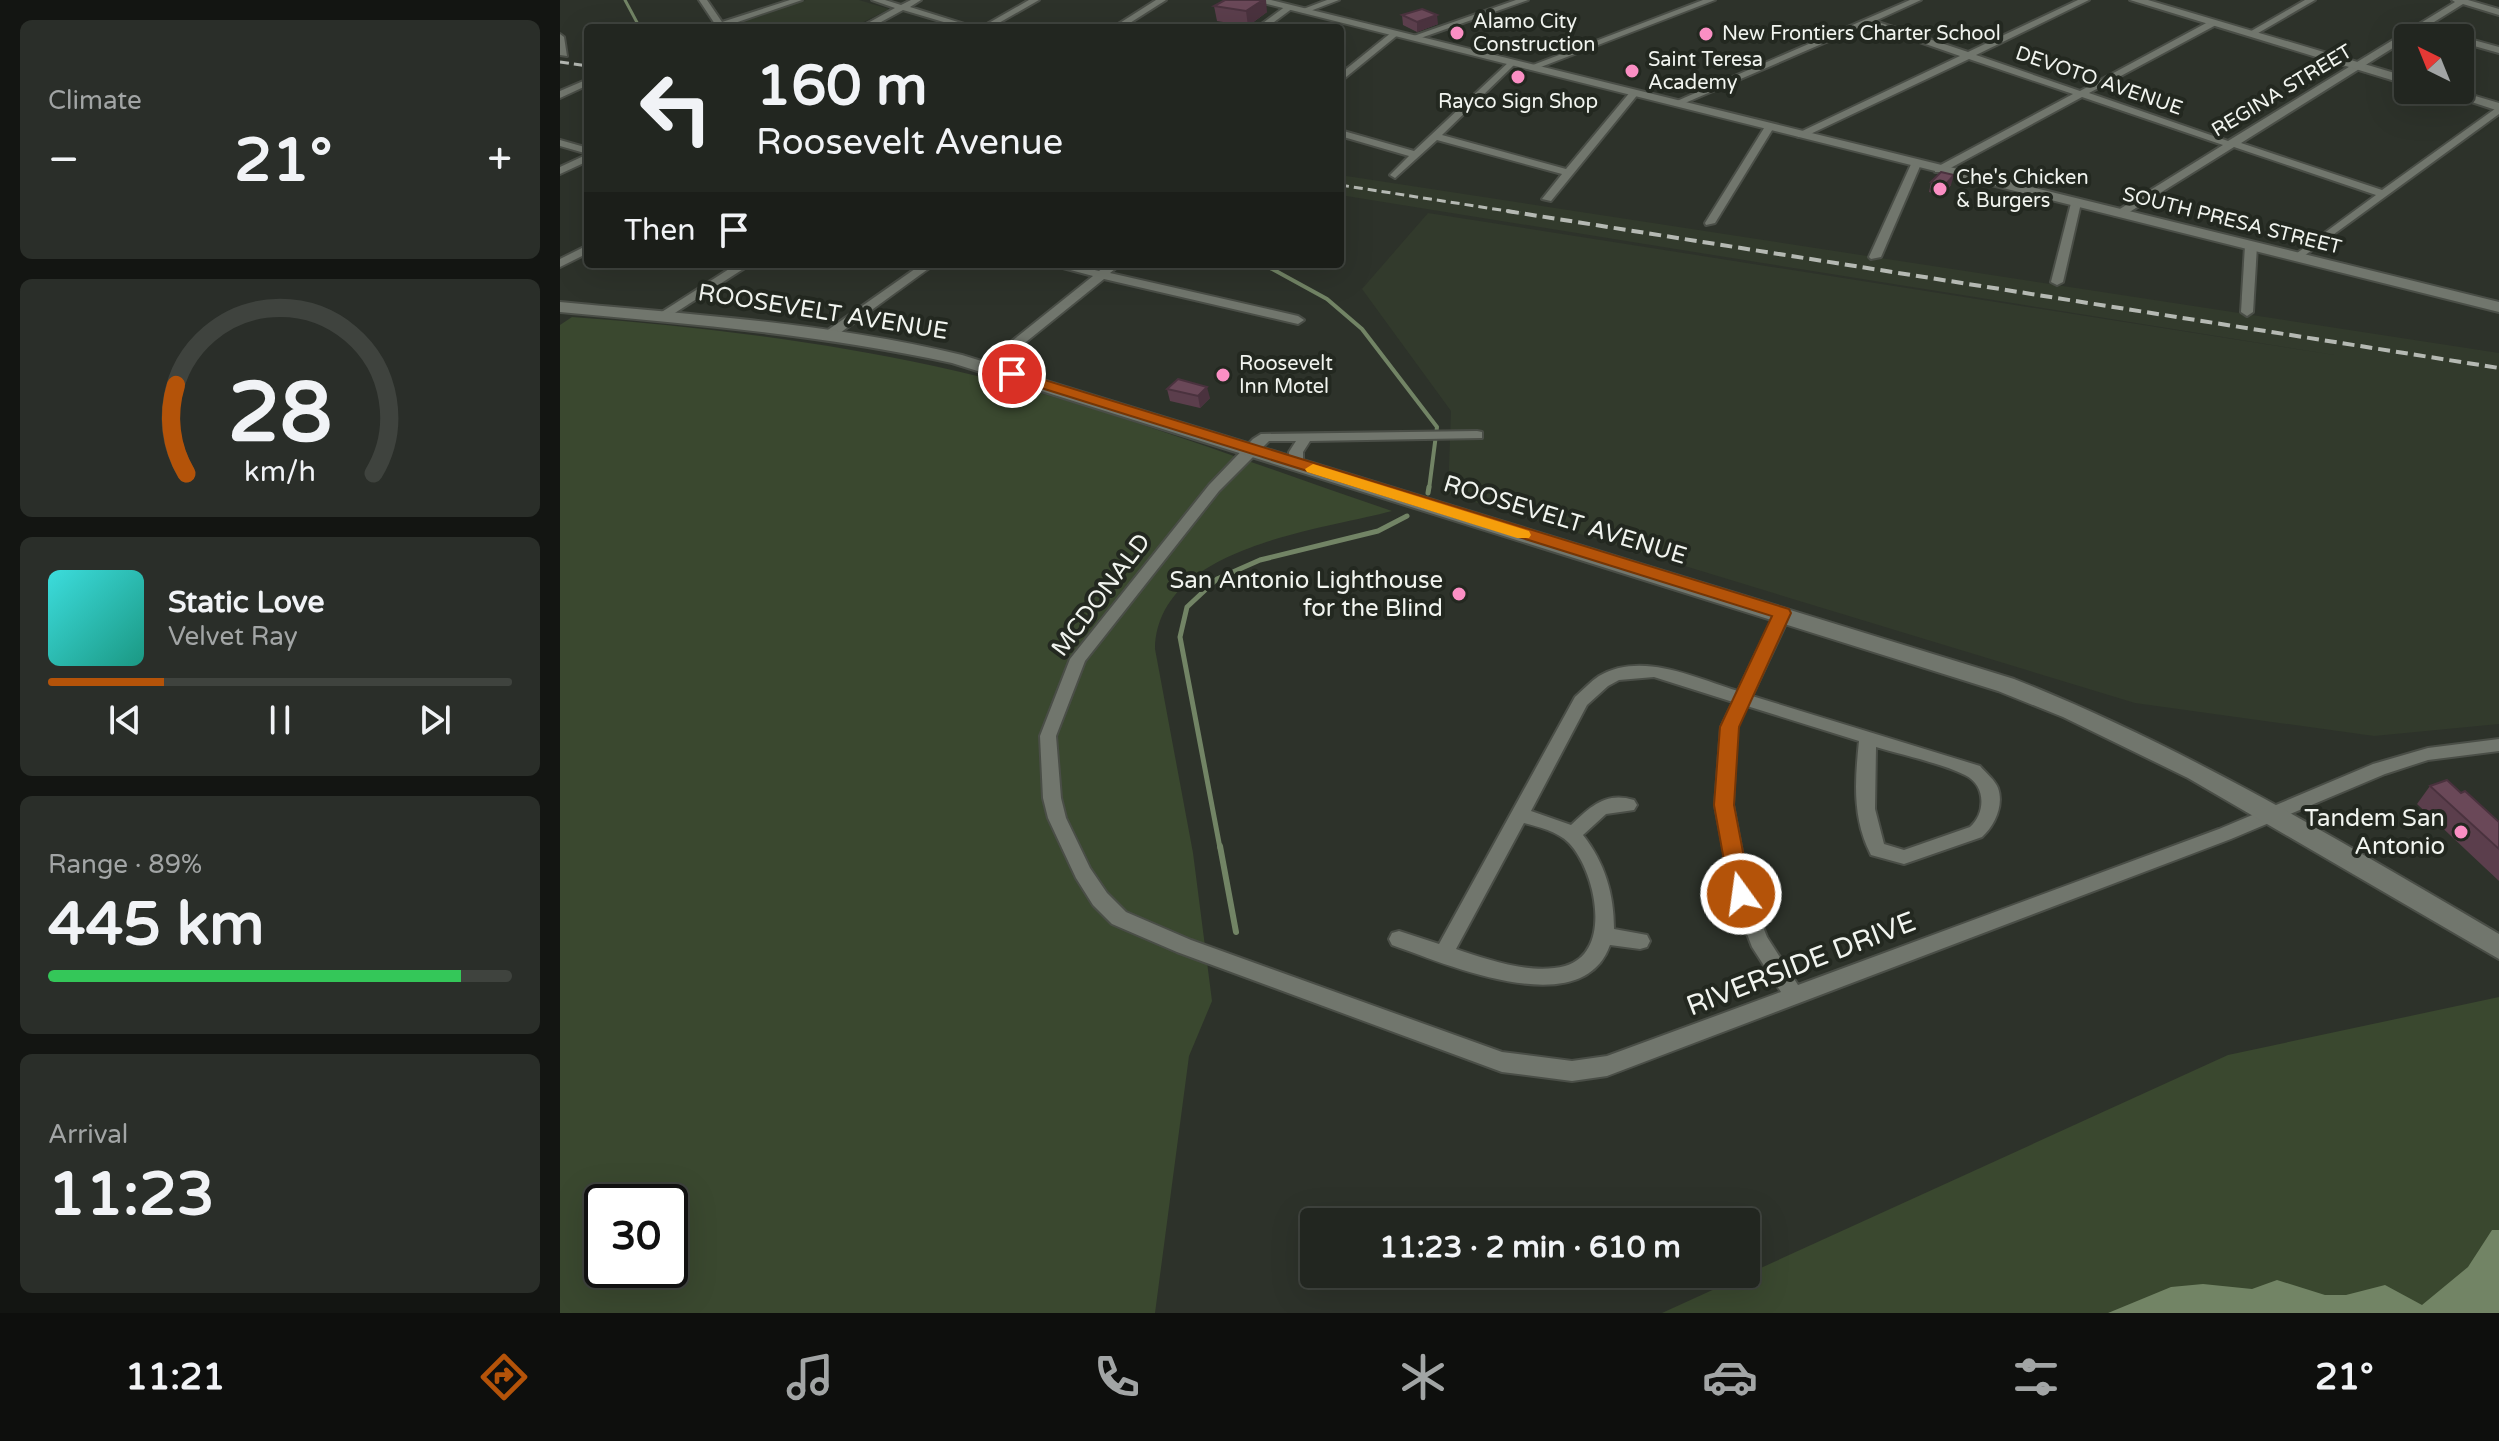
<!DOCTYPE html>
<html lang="en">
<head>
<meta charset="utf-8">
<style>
	body { margin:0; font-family:"Varela Round",sans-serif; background:#2a2e29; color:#f1f3f6; height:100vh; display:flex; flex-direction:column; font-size:30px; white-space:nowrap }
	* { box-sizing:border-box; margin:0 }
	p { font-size:26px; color:#a2a5a5 }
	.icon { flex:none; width:44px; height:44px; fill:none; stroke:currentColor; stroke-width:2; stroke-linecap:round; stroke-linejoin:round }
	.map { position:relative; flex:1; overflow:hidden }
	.panel { display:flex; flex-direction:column; gap:20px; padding:20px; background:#131512; width:560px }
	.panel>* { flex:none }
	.hud { position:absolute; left:24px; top:24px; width:760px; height:244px; border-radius:8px; box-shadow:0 8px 32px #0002,0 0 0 2px #3f433e; background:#222620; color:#f1f3f6; overflow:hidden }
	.needle { width:52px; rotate:317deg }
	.tools { position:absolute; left:1834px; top:24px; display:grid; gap:16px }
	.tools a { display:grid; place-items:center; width:80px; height:80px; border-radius:8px; background:#222620; box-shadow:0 8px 32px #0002,0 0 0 2px #3f433e; font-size:40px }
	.speed { position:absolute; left:24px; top:1184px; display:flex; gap:16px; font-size:40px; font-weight:700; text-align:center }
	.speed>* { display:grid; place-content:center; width:104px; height:104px; border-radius:50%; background:#222620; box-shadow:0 8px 32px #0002,0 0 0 2px #3f433e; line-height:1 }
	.speed .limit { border:4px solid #111; border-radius:12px; background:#fff; color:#111 }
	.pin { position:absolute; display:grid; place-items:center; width:68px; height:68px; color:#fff; margin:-34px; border:4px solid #fff; border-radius:50%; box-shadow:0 2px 8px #0007 }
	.me { position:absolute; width:88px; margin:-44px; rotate:346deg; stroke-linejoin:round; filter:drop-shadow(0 0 6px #0008) }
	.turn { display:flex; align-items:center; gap:28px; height:168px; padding:0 40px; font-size:36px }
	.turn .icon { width:104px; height:104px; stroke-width:2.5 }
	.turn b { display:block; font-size:56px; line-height:68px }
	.then { display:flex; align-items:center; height:76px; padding:0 40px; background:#0003; gap:16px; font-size:30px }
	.big { font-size:60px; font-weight:700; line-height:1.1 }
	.panel .widget { flex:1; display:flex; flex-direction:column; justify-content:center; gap:12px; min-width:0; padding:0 28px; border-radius:12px; background:#2a2e29 }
	.panel .dial { align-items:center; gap:0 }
	.dial svg { height:208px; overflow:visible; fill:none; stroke:#3f433e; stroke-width:7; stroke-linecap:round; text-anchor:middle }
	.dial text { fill:#f1f3f6; stroke:none }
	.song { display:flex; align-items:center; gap:24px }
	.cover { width:96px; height:96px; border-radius:12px; background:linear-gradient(135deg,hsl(180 70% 55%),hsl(170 70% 35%)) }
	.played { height:8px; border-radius:4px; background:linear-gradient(90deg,#b45309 25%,#3f433e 25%) }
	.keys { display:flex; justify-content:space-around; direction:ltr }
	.heat { display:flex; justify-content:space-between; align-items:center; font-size:44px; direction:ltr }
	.charge { height:12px; border-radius:6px; background:linear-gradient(90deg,#34c759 89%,#3f433e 0) }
	.trip { position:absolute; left:740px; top:1208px; width:460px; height:80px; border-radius:8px; background:#222620; box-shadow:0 8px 32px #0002,0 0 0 2px #3f433e; font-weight:700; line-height:80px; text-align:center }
	.tabs { display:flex; height:128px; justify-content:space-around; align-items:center; background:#0e0f0d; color:#a2a5a5 }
	.tabs .icon { width:56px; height:56px }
	.tabs .active { color:#b45309 }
	.tabs b { font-size:36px; color:#f1f3f6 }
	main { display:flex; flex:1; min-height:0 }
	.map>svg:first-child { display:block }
	.built { fill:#323a2c }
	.green { fill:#3a482f; fill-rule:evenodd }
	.water { fill:#728465 }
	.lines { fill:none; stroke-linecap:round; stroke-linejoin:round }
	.stream-far3 { stroke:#728465; stroke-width:3 }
	.stream-far2 { stroke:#728465; stroke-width:4 }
	.stream-far1 { stroke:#728465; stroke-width:5 }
	.stream { stroke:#728465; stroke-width:6 }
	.street-casing { stroke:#4a4e47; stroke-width:4 }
	.secondary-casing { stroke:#4a4e47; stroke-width:4 }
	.street { fill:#71766d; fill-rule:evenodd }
	.secondary { fill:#71766d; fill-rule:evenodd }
	.rail-far1 { stroke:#b5b9b3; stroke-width:3; stroke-dasharray:9 5; stroke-linecap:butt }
	.rail { stroke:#b5b9b3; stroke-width:4; stroke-dasharray:12 6; stroke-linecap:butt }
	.wall { fill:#5b3e4c }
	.shaded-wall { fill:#4a323e }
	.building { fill:#6a4858; stroke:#4a323e; stroke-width:2 }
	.route { fill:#b45309; stroke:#753606; stroke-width:2 }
	.slow { fill:#f59e0b }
	.poi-dot { fill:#fb8fc4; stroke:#232820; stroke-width:3 }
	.labels { text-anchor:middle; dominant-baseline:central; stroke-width:8; stroke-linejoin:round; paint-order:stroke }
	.far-poi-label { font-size:20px; fill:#f1f4ef; stroke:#232820; text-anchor:start }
	.far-street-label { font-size:20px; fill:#f1f4ef; stroke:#232820 }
	.street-label { font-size:24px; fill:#f1f4ef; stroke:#232820 }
	.poi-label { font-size:24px; fill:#f1f4ef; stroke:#232820; text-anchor:end }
	.near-street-label { font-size:28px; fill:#f1f4ef; stroke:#232820 }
</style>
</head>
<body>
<main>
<section class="panel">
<div class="widget"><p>Climate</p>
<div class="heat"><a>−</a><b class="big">21°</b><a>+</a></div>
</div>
<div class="widget dial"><svg viewBox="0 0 100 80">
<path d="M14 69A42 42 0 1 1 86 69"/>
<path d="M14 69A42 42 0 0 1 10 35" stroke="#b45309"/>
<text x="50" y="56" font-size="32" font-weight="700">28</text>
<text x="50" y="72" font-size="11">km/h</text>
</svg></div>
<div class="widget">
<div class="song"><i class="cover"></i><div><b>Static Love</b><p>Velvet Ray</p></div></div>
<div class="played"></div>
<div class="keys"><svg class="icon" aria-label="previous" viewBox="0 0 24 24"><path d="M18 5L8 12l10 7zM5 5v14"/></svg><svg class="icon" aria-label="pause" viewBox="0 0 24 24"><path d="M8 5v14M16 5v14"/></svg><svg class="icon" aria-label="next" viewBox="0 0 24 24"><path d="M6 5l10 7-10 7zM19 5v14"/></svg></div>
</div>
<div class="widget"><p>Range · 89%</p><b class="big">445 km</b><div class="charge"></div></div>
<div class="widget"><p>Arrival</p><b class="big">11:23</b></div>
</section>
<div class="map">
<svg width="1939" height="1313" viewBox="0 0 1939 1313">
	<rect width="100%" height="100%" fill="#2d322a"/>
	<!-- built -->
	<g class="built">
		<path d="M246 0H299L329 9 292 28H158Z"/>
		<path d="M780 175 1939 353V724L1814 736 1575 703 888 494 891 411 802 289 868 213 1781 356 780 195Z"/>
	</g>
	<!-- green -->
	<g class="green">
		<path d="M12 317C134 326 255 340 374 366 530 400 681 460 832 511 756 531 597 547 595 649L633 853 652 1001 629 1056 595 1313H0V325ZM42 1202H110V1270H42Z"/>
		<path d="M1939 997V1313H1102L1668 1055Z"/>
	</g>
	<!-- water -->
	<path class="water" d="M1932 1230H1939V1313H1548L1611 1287 1643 1284 1692 1289 1717 1280 1765 1295H1786L1825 1285 1862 1305 1908 1267Z"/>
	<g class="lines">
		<!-- stream-far3 -->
		<path class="stream-far3" d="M65 0 80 28"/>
		<!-- stream-far2 -->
		<path class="stream-far2" d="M703 264 767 299 802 329 877 427 869 489"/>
		<!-- stream-far1 -->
		<g class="stream-far1">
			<path d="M868 493 869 487"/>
			<path d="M660 848 620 637 627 607 657 579 700 560 818 531 847 516"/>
		</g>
		<!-- stream -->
		<path class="stream" d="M660 846 676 932"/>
		<!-- street casing -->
		<g class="street-casing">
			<g id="street">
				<path d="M139 0H147L162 22 230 0H242L160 28H147L155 24Z"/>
				<path d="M312 0H325L341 5 351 0H361L350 7 417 28H404L343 10 310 28H299L335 8Z"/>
				<path d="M469 0H479L430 28H420Z"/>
				<path d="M596 0H606L562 28H552Z"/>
				<path d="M767 0H779L745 13 738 11Z"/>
				<path d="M956 0H968L855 40 848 38Z"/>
				<path d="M1143 0H1155L973 70 965 68Z"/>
				<path d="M1350 0H1361L1315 21 1408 52 1518 0H1529L1416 55 1520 91 1650 21H1656V25L1529 93 1668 141 1895 2 1892 0H1908L1939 9V15L1903 4 1866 27 1939 47V53L1900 42V38H1885L1860 31 1681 143 1822 190 1939 106V114L1737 261 1731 258 1733 256 1816 195 1674 147 1563 216H1555V212L1663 145 1522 97 1383 172H1375V168L1513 94 1409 59 1244 137H1238V133L1400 56 1308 24 1118 106 1110 104Z"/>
				<path d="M1745 0H1755L1693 36 1686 34Z"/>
				<path d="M726 6 733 8 706 28H696Z"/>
				<path d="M832 32 839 34 780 82V74Z"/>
				<path d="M0 34 4 37 7 56 0 55Z"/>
				<path d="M951 60 956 63 954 65 882 135 1006 169 1071 91 1079 93 991 201 982 199 1002 174 877 140 835 178 830 175 849 156 780 136V130L854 151Z"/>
				<path d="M28 79V85L0 98V91Z"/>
				<path d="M1206 125 1214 127 1155 223 1146 225 1145 223Z"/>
				<path d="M0 140 28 148V161L0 174V167L28 154 0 146Z"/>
				<path d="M1352 162 1361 164 1321 257 1311 259 1309 257Z"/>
				<path d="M1516 200 1521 203 1503 282 1497 285 1491 282 1511 203Z"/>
				<path d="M1691 243 1697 246 1693 312 1687 316 1681 312 1685 246Z"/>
				<path d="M28 245V253L0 267V259Z"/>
				<path d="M177 264H191L107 318H99L97 315Z"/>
				<path d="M362 264H375L273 338H265V332Z"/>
				<path d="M488 264H509L539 271 548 264H561L550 273 738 316 744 320 738 324 544 279 430 371H422V365L533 276Z"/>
				<path d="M917 431 922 432V438L750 441 743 452V464L736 468 729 464V452L736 441H709L659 491 525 661 496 736 501 798 506 818 530 868 547 893 566 912 631 940 942 1052 1012 1061 1047 1056 1221 992 1192 947 1172 894 1155 805 1161 727 1173 702 1094 677 1059 680 1048 686 1027 705 971 811 1011 825C1030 807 1046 791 1074 800L1077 805 1074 810 1046 814 1023 835C1045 863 1054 894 1054 929L1087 935 1090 941 1087 947 1080 949 1050 945C1022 1024 886 964 832 945L829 939 832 933 839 931 879 944 1015 697C1023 690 1030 682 1039 676 1082 651 1135 678 1178 691L1215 613 1223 608 1231 613 1192 696 1420 766C1426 773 1435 780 1438 788 1444 805 1435 825 1422 837L1344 864 1311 855C1292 819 1295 780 1299 741L1187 706 1177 727 1173 805 1190 894 1207 937 1238 985 1659 829 1813 764 1868 748 1939 739V751L1868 760 1825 774 1671 839 1047 1076 1012 1081 942 1072 617 952 552 924 533 905 516 878 488 818 483 798 480 736 510 659 649 485 693 439 701 434ZM1316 747C1342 755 1381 763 1405 775 1426 785 1426 813 1410 827L1344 850 1324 844 1315 809ZM964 823C979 827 997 831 1009 843 1035 870 1054 952 1005 966 972 975 929 960 896 949Z"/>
			</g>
		</g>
		<!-- secondary casing -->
		<g class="secondary-casing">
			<g id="secondary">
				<path d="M691 0H711L1939 302V312Z"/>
				<path d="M1570 0H1588L1848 77V85Z"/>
				<path d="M1875 90H1895L1939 103V111Z"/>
				<path d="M0 302C134 315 271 323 402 355L1454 679C1625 747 1781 841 1939 934V959L1628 778 1503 717 1438 691 392 363C263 335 132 324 0 312Z"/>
			</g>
		</g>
		<!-- street -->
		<use href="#street" class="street"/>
		<!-- secondary -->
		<use href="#secondary" class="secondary"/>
		<!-- rail-far1 -->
		<g class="rail-far1">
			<path d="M0 62 28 66"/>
			<path d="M780 185 960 213"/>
		</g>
		<!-- rail -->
		<path class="rail" d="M947 211 1939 368"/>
	</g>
	<!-- wall -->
	<g class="wall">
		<path d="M654 6 707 12 688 26 657 21Z"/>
		<path d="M842 15 878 24 857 32 843 25Z"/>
		<path d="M1371 182 1391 185 1382 196 1369 192Z"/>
		<path d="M607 389 650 398 640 408 610 401Z"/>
		<path d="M1870 786 1901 793 1939 822V881L1857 804Z"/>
	</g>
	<!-- shaded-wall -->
	<g class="shaded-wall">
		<path d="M703 0H706L707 12 688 26 686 11Z"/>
		<path d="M877 15 878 24 857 32V22Z"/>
		<path d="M1394 175 1391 185 1382 196 1385 185Z"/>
		<path d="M647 387 650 398 640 408 638 396Z"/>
	</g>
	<!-- building -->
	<g class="building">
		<path d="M665 0H703L686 11 654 6Z"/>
		<path d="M862 9 877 15 857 22 842 15Z"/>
		<path d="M1381 172 1394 175 1385 185 1371 182Z"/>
		<path d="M618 379 647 387 638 396 607 389Z"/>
		<path d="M1887 780 1901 793 1905 791 1939 822V849L1870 786Z"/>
	</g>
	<!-- route -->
	<path class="route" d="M452 370 1229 609 1231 613 1179 727 1174 805 1191 894 1188 900H1173L1170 894 1154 805 1160 727 1212 616 446 377 444 374Z"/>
	<!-- slow -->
	<path class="slow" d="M753 464 969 531 971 535 969 538H957L747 472 745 469Z"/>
	<!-- markers -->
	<g class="poi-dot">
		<circle cx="897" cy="33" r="8"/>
		<circle cx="1146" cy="34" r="8"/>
		<circle cx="1072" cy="71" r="8"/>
		<circle cx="958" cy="77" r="8"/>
		<circle cx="1380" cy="189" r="8"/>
		<circle cx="663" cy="375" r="8"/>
		<circle cx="899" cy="594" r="8"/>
		<circle cx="1901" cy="832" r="8"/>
	</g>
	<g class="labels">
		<!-- far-poi labels -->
		<g class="far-poi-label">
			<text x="913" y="22">Alamo City<tspan x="913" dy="23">Construction</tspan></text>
			<text x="1162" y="34">New Frontiers Charter School</text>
			<text x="1088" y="60">Saint Teresa<tspan x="1088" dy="23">Academy</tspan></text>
			<text x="958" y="102" text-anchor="middle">Rayco Sign Shop</text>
			<text x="1396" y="178">Che's Chicken<tspan x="1396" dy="23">&amp; Burgers</tspan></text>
			<text x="679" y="364">Roosevelt<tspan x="679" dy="23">Inn Motel</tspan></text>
		</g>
		<!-- far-street labels -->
		<g class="far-street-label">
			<text transform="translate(1539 81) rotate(19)">DEVOTO AVENUE</text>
			<text transform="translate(1722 91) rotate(-31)">REGINA STREET</text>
			<text transform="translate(1672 221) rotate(14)">SOUTH PRESA STREET</text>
		</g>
		<!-- street labels -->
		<g class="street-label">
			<text transform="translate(263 312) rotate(9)">ROOSEVELT AVENUE</text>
			<text transform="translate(1005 520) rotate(17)">ROOSEVELT AVENUE</text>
			<text transform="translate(541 595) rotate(-53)">MCDONALD</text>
		</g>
		<!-- poi labels -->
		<g class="poi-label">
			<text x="883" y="580">San Antonio Lighthouse<tspan x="883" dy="28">for the Blind</tspan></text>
			<text x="1885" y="818">Tandem San<tspan x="1885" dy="28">Antonio</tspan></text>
		</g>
		<!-- near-street labels -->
		<g class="near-street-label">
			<text transform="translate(1241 964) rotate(-21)">RIVERSIDE DRIVE</text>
		</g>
	</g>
</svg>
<div class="tools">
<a><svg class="needle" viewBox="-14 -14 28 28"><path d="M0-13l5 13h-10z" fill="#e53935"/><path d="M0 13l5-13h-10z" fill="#a2a5a5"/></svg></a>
</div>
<div class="speed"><div class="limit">30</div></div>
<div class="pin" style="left:452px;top:374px;background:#d93025"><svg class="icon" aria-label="arrive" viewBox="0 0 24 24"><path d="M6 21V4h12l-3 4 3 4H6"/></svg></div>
<svg class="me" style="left:1181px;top:894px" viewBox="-20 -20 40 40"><circle r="17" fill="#b45309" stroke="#fff" stroke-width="3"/><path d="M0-11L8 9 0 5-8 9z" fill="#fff"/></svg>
<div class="trip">11:23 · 2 min · 610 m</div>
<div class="hud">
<div class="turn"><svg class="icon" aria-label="left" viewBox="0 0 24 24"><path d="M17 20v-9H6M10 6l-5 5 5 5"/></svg><div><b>160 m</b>Roosevelt Avenue</div></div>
<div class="then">Then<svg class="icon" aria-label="arrive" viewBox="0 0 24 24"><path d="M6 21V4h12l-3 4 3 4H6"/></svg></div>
</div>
</div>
</main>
<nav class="tabs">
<b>11:21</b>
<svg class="icon active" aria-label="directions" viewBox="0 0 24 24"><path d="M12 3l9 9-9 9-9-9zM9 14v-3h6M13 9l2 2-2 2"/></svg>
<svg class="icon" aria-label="music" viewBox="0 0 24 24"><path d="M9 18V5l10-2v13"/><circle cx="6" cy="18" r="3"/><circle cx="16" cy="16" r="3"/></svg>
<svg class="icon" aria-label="phone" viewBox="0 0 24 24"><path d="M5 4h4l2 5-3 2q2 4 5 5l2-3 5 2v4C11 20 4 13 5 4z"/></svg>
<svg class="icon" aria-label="climate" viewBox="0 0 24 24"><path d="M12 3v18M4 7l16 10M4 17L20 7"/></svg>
<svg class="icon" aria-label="car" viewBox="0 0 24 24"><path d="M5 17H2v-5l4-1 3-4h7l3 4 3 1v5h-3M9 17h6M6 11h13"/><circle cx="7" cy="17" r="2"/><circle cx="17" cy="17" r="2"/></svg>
<svg class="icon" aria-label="filters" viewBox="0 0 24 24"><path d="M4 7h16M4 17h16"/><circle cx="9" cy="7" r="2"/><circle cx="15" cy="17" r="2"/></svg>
<b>21°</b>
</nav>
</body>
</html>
